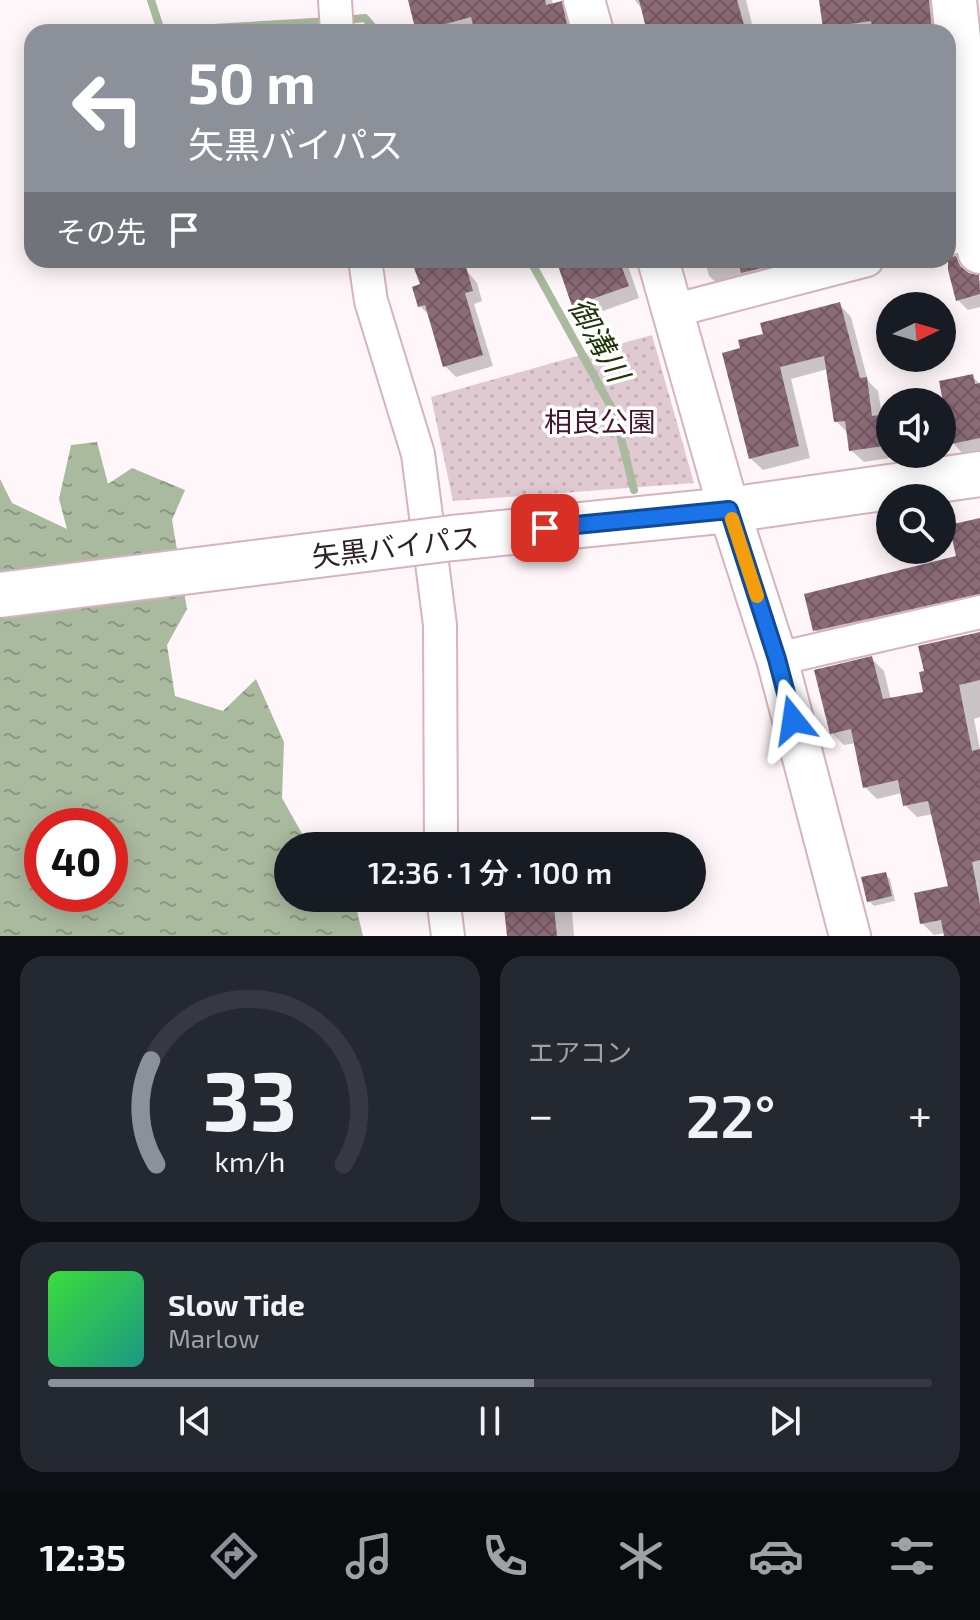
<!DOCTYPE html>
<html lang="ja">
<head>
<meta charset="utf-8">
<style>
	body { margin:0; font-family:"Exo 2","Noto Sans JP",sans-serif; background:#242831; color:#f1f3f6; height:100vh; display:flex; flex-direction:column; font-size:30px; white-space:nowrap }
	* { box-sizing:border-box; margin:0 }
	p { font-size:26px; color:#9ea1a6 }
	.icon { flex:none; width:44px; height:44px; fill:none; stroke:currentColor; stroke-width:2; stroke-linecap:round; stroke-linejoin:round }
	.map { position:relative; height:936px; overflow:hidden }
	.details { display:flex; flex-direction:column; gap:20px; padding:20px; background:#0d0f14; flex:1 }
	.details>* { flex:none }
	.guide { position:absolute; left:24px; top:24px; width:932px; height:244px; border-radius:24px; box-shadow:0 4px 20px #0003; background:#8c9099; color:#fff; overflow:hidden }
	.needle { width:52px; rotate:85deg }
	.tools { position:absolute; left:876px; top:292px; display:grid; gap:16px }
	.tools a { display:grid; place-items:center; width:80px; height:80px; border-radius:50%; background:#171b24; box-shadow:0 4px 20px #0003; font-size:40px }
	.speed { position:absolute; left:24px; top:808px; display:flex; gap:16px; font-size:40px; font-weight:700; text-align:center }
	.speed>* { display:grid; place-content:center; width:104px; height:104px; border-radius:50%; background:#171b24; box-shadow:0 4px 20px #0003; line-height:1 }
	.speed .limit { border:12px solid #d22; background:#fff; color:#111 }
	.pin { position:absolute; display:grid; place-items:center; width:68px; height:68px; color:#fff; margin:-34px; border-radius:16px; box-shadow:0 4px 12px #0006 }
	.me { position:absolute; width:88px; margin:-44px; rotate:345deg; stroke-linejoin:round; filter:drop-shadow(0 0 6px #0008) }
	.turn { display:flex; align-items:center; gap:28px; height:168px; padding:0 32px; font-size:36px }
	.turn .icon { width:104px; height:104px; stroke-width:2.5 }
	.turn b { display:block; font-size:56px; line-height:68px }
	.then { display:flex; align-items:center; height:76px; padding:0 32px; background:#0003; gap:16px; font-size:30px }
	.big { font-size:60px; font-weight:600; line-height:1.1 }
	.details .card { flex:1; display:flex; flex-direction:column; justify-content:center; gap:12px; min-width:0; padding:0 28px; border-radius:24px; background:#242831 }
	.details .dial { align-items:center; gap:0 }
	.dial svg { height:208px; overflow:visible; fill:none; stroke:#363941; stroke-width:7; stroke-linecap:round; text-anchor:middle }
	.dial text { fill:#f1f3f6; stroke:none }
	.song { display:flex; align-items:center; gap:24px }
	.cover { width:96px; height:96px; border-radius:12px; background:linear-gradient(135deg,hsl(120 70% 55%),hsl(170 70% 35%)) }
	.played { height:8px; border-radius:4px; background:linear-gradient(90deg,#8c9099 55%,#363941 55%) }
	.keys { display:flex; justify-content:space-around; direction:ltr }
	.heat { display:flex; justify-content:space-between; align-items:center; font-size:44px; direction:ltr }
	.details .tiles { flex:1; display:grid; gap:20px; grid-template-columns:1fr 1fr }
	.card:last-child { grid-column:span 2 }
	.trip { position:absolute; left:274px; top:832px; width:432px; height:80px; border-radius:40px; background:#171b24; box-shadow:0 4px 20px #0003; font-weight:600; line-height:80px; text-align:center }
	.tabs { display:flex; height:128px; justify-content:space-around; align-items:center; background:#090b0e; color:#9ea1a6 }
	.tabs .icon { width:56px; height:56px }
	.tabs .on { color:#8c9099 }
	.tabs b { font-size:36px; color:#f1f3f6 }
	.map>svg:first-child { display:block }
	.park { fill:url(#park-dots) }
	.water { fill:url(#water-ripples); fill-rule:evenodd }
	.shadow { fill:#0003 }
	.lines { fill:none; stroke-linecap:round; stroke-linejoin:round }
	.stream { stroke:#aaba9f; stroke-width:8 }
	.building { fill:url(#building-cross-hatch) }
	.minor-casing { stroke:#d6b3bf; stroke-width:36 }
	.tertiary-casing { stroke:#d6b3bf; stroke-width:44 }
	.primary-casing { stroke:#d6b3bf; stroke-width:48 }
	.trunk-casing { stroke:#d6b3bf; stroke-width:48 }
	.minor { stroke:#fff; stroke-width:32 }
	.tertiary { stroke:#fff; stroke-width:40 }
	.primary { stroke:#fff; stroke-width:44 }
	.trunk { stroke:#fff; stroke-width:44 }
	.trunk-bridge-casing { stroke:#d6b3bf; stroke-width:48; stroke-linecap:butt }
	.trunk-bridge { stroke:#fff; stroke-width:44 }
	.route-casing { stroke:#114b97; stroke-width:20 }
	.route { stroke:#1a73e8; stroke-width:14 }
	.slow { stroke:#f59e0b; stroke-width:14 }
	.labels { text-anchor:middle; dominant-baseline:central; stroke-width:7; stroke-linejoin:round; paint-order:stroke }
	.park-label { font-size:28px; fill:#44182c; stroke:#fff }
	.street-label { font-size:28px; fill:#2e2025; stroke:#fff }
	.water-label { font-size:30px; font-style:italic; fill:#20350a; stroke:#fff }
</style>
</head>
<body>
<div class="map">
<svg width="980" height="936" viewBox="0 0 980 936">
	<defs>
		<pattern id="park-dots" width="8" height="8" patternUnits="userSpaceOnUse" patternTransform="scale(2)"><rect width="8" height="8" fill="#e0c9d1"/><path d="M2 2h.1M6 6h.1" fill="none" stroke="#c0acb3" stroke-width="1.8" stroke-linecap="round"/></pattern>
		<pattern id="water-ripples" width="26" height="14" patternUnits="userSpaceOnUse" patternTransform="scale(2)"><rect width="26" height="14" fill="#aaba9f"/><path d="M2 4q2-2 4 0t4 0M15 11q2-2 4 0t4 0" fill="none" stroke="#8b9781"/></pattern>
		<pattern id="building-cross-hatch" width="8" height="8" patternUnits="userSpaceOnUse" patternTransform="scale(2)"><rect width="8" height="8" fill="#8b6b77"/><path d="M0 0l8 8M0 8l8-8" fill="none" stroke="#725861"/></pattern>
	</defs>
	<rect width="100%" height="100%" fill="#fef6f8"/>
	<!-- park -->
	<path class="park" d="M652 335 694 483 453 501 431 397Z"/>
	<!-- water -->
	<path class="water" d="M97 442 108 484 132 468 185 490 172 520 187 609 167 645 175 696 223 711 256 679 284 742 282 798 309 846H288V898H354L363 936H0V479L12 503 67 529 59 499 71 445ZM42 826H110V894H42Z"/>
	<!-- shadow -->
	<g class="shadow">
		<path d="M410 0H552L553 5 561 3 573 15 577 32H419Z"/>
		<path d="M635 0H746L754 32H649L644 12Z"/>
		<path d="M821 0H943L941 32H830L825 27Z"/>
		<path d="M948 102 958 194 948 196Z"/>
		<path d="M948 201 959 212 948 234Z"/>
		<path d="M948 259H955L969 275 980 281V307L968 310 958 300Z"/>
		<path d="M413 260H458L477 283 482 301 474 304 493 366 456 377 445 366 431 317 420 306 423 285Z"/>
		<path d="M558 260H626L639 298 586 317 574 305Z"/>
		<path d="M705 260H836L720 286 709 276Z"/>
		<path d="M839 304 851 317 868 381 878 391 883 421 890 429V454H895L896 457 864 462 851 450 849 434 836 421 828 369 791 379 810 458 763 470 750 458 742 350 765 335Z"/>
		<path d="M972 376 980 384V450L963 454 953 443Z"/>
		<path d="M980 520V607L827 642 815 630 958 558Z"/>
		<path d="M980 633V717L974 719 980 749V936H946L945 933 934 935 922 923 950 887 934 814 917 817 905 805 902 793 877 799 865 787 856 743 844 745 832 733 872 659 884 671 891 700 925 693Z"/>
		<path d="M885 874 890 879 895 901 874 906 869 901Z"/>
		<path d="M505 898H571L574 936H509Z"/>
	</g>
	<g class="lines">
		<!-- stream -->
		<g class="stream">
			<path d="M151 0 161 31 331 21"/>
			<path d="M344 20 365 18 377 32"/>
			<path d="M530 260 615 414 634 490"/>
		</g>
	</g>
	<!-- building -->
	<g class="building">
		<path d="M408 0H545L546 5 562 1 567 25 542 32H475L471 17 416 32Z"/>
		<path d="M639 0H737L746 32H647Z"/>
		<path d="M819 0H929L932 32H873L871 21 823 28Z"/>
		<path d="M956 256 960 266 969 273 979 275 980 294 956 301 948 270V257Z"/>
		<path d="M411 260H464L473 291 465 293 483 355 443 367 425 305 418 307 412 287 420 284Z"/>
		<path d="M556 260H619L629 286 572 306Z"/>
		<path d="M738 260H792L741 273Z"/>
		<path d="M840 302 860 378 867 377 872 416 880 415 884 446 849 451 845 421 834 422 824 356 780 367 799 446 749 459 722 353 740 348 738 340 763 334 760 323Z"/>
		<path d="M973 374 975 384 980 383V438L951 444 939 381Z"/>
		<path d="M980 518V594L813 631 804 594 956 556 949 525Z"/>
		<path d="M980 632V680L959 685 972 751 980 749V860L972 862 980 904V936H944L941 920 920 924 914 893 948 886 928 801 903 806 898 780 863 788 851 729 830 734 814 670 872 656 883 699 923 692 919 672 924 671 918 646Z"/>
		<path d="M886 872 892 896 867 902 861 877Z"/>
		<path d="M503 898H553L557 936H507Z"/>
	</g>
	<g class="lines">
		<!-- minor casing -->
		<g class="minor-casing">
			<g id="minor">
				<path d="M335 0 337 32"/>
				<path d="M948 239 976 231"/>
				<path d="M365 260 371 301 418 454 440 625 441 846"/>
				<path d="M672 311 867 260"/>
				<path d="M777 659 980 612"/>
				<path d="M443 898 448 936"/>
			</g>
		</g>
		<!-- tertiary casing -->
		<g class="tertiary-casing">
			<g id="tertiary">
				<path d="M584 0 593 32"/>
				<path d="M658 260 729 510 777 659 850 936"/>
			</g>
		</g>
		<!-- primary casing -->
		<g class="primary-casing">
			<path id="primary" d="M954 0 980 251"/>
		</g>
		<!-- trunk casing -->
		<g class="trunk-casing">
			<path id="trunk" d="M453 538 729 510 980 474"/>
		</g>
		<!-- minor -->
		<use href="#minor" class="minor"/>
		<!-- tertiary -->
		<use href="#tertiary" class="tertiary"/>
		<!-- primary -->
		<use href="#primary" class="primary"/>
		<!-- trunk -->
		<use href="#trunk" class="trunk"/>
		<!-- trunk-bridge casing -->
		<g class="trunk-bridge-casing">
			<path id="trunk-bridge" d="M0 595 453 538"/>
		</g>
		<!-- trunk-bridge -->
		<use href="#trunk-bridge" class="trunk-bridge"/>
	</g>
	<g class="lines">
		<!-- route casing -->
		<g class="route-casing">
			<path id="route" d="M545 528 729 510 777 659 793 720"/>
		</g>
		<!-- route -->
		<use href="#route" class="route"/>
		<!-- slow -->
		<path class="slow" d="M732 519 757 596"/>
	</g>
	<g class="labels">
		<!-- park labels -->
		<g class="park-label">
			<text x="600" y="421">相良公園</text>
		</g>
		<!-- street labels -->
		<g class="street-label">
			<text transform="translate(395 546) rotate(-7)">矢黒バイパス</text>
		</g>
		<!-- water labels -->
		<g class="water-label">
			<text transform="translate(600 339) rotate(61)">御溝川</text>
		</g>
	</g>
</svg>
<div class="tools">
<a><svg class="needle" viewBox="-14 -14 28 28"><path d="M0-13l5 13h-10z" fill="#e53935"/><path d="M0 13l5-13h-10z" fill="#9ea1a6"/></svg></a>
<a><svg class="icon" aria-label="sound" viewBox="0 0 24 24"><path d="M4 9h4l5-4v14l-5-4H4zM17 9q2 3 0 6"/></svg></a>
<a><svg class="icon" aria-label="search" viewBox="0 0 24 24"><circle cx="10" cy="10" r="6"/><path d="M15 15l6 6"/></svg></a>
</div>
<div class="speed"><div class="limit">40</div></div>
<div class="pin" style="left:545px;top:528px;background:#d93025"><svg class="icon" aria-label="arrive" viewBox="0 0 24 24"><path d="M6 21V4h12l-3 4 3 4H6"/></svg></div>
<svg class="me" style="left:793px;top:720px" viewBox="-20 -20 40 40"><path d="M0-17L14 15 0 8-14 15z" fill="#1a73e8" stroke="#fff" stroke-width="4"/></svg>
<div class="trip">12:36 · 1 分 · 100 m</div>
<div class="guide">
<div class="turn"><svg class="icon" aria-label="left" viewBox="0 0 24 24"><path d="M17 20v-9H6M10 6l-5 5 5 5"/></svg><div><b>50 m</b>矢黒バイパス</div></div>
<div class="then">その先<svg class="icon" aria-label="arrive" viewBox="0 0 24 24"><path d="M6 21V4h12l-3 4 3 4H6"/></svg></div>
</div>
</div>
<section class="details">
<div class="tiles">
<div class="card dial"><svg viewBox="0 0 100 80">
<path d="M14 69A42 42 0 1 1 86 69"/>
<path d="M14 69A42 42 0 0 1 12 29" stroke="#8c9099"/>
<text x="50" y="56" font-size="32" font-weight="700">33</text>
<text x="50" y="72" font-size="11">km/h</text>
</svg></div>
<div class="card"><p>エアコン</p>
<div class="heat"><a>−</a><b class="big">22°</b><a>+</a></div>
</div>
<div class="card">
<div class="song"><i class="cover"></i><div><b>Slow Tide</b><p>Marlow</p></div></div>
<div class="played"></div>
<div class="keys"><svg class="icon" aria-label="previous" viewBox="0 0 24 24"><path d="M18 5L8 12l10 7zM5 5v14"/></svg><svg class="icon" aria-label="pause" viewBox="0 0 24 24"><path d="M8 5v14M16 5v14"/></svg><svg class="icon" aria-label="next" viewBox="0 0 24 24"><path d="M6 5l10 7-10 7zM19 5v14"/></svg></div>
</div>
</div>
</section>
<nav class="tabs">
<b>12:35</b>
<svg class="icon on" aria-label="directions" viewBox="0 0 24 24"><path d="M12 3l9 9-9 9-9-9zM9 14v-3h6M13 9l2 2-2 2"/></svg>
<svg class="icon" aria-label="music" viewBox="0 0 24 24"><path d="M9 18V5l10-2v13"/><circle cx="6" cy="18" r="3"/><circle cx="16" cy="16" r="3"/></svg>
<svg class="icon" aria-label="phone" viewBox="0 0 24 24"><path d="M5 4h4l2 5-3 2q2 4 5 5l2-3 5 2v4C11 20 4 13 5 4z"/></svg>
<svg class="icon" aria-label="climate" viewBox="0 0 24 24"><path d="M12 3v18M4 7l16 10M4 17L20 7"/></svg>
<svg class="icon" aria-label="car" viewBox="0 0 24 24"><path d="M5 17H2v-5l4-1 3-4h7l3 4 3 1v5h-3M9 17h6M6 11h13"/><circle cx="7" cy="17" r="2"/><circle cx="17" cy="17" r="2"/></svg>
<svg class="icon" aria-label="filters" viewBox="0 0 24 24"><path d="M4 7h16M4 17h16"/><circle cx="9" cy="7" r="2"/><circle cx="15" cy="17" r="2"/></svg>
</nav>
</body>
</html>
